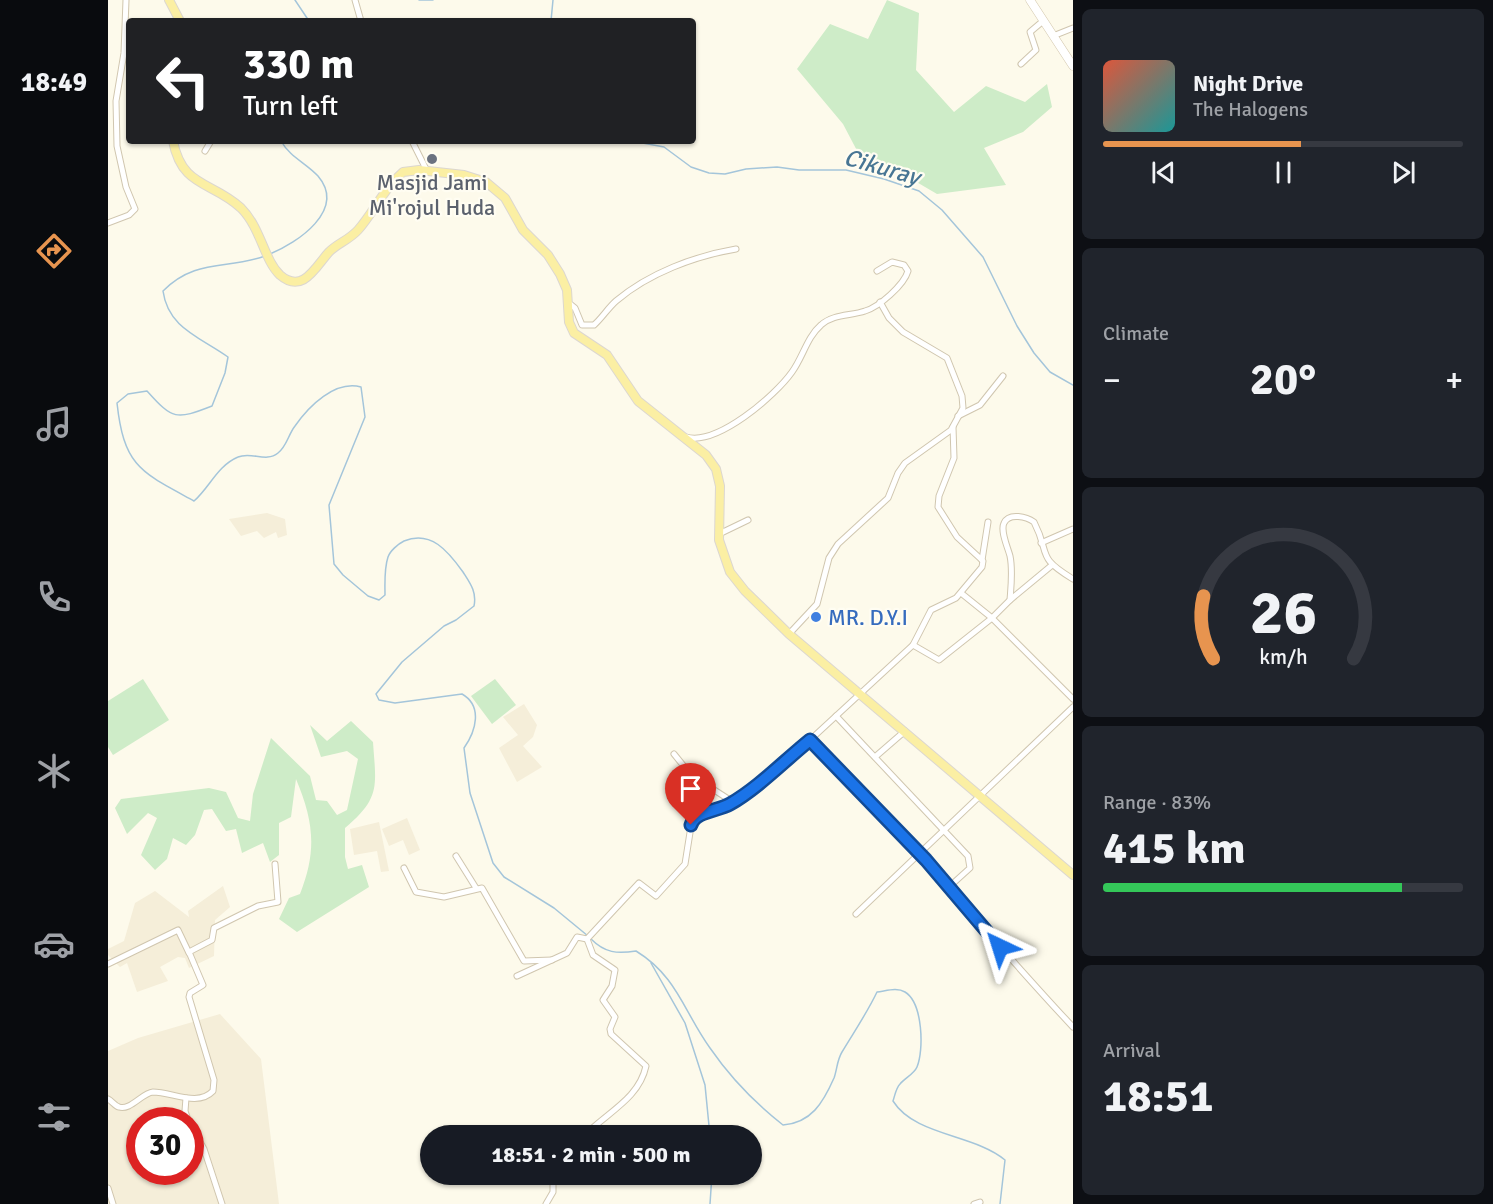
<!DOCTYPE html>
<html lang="en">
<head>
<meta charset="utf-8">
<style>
	body { margin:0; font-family:Signika,sans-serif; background:#20242c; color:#f1f3f6; height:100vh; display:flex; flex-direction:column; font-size:22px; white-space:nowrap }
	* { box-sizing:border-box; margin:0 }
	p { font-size:20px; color:#9ea1a6 }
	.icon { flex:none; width:33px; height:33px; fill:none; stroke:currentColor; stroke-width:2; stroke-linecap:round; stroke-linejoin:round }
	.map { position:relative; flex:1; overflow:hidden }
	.panel { display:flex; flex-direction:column; gap:9px; padding:9px; background:#0d0f14; width:420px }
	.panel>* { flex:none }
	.guide { position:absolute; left:18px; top:18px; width:570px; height:126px; border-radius:6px; box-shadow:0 2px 4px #0004; background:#202124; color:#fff; overflow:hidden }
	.speed { position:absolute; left:18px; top:1107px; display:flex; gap:12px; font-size:30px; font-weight:700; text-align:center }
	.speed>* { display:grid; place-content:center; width:78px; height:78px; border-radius:50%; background:#171b24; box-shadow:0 2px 4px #0004; line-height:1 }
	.speed .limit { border:9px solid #d22; background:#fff; color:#111 }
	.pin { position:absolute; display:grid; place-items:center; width:51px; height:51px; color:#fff; margin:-62px -26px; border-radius:50% 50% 50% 0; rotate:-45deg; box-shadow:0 0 6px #0007 }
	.pin .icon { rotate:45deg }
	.me { position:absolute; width:66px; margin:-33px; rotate:319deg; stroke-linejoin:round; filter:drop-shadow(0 0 4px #0008) }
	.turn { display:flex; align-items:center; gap:21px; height:126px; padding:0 18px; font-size:27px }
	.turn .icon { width:78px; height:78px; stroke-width:2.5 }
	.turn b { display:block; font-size:42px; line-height:51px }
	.big { font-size:45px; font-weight:700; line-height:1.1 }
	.panel .card { flex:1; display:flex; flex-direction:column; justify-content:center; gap:9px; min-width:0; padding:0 21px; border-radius:9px; background:#20242c }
	.panel .dial { align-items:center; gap:0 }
	.dial svg { height:156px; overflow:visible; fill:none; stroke:#363941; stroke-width:7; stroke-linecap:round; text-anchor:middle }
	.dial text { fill:#f1f3f6; stroke:none }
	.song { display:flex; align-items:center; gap:18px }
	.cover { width:72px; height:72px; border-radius:9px; background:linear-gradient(135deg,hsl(10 70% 55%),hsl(180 70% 35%)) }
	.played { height:6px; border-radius:3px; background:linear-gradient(90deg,#e7944f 55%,#363941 55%) }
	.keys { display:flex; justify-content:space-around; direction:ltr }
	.heat { display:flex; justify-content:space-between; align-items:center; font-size:33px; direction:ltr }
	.charge { height:9px; border-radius:4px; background:linear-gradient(90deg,#34c759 83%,#363941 0) }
	.trip { position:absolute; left:312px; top:1125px; width:342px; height:60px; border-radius:30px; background:#171b24; box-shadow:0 2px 4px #0004; font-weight:700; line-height:60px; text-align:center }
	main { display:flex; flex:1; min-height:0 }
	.tab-bar { display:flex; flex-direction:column; width:108px; justify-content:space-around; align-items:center; background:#090b0e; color:#9ea1a6 }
	.tab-bar .icon { width:42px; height:42px }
	.tab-bar .current { color:#e7944f }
	.tab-bar b { font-size:27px; color:#f1f3f6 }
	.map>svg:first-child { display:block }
	.residential { fill:#f5eed9; fill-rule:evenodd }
	.green { fill:#ceecc8 }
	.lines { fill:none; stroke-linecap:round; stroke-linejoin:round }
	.stream { stroke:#a4c5da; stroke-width:1.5 }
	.street-casing { stroke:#d0c6af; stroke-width:7 }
	.secondary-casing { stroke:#d3c7ad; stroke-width:9 }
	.primary-casing { stroke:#dcd7d0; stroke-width:10 }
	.street { stroke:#fff; stroke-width:5 }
	.secondary { stroke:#fff; stroke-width:8 }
	.primary { stroke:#fbefa3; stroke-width:8 }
	.route-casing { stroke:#114b97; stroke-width:15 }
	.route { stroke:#1a73e8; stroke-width:10 }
	.worship-dot { fill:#6b7280; stroke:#fffdf2; stroke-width:2 }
	.shop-dot { fill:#3f7fe0; stroke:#fffdf2; stroke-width:2 }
	.labels { text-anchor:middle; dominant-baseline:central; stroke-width:4.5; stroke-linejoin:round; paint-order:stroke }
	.worship-label { font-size:22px; fill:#5b616d; stroke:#fffdf2 }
	.shop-label { font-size:22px; fill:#366cbe; stroke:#fffdf2; text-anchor:start }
	.water-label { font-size:24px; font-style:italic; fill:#487694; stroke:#fffdf2 }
</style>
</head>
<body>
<main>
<nav class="tab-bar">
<b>18:49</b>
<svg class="icon current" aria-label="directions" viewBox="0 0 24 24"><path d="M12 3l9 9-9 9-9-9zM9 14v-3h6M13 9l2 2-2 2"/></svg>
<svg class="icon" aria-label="music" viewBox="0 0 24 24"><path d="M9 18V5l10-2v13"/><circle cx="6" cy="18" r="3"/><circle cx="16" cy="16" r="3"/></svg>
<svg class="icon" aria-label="phone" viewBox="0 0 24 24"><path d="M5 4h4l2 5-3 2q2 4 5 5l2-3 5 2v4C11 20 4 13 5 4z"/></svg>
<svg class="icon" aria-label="climate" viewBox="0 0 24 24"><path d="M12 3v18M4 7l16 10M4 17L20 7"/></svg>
<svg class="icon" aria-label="car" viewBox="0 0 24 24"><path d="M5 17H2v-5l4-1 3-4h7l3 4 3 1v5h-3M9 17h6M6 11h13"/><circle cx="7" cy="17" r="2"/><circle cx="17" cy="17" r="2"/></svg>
<svg class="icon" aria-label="filters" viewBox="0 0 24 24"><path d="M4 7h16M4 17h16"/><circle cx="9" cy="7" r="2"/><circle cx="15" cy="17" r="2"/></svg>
</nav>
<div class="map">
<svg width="965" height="1204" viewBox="0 0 965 1204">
	<rect width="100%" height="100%" fill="#fdfaeb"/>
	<!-- residential -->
	<g class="residential">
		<path d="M159 513 177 519 179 535 170 538 168 532 156 538 149 531 133 536 121 519Z"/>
		<path d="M416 704 429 725 425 737 415 746 434 767 409 782 391 748 410 735 395 717Z"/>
		<path d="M299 818 312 850 301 855 295 840 281 846 274 829Z"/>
		<path d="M271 822 281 871 273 872 269 851 246 855 242 829Z"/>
		<path d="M115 886 122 907 107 920 106 956 81 968 77 958 70 957 52 967 60 981 29 992 19 963 12 967 0 955V949L16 941 27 903 47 891 81 917 80 911Z"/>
		<path d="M112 1014 153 1059 171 1204H0V1051L30 1038ZM32 1120H82V1172H32Z"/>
	</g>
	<!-- green -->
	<g class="green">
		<path d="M779 0 811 13 808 70 846 112 878 86 917 102 939 84 944 107 915 132 876 148 898 185 829 194 783 167 755 162 735 124 689 69 722 24 760 39Z"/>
		<path d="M35 679 61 720 5 755 0 747V701Z"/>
		<path d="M387 679 408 705 384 724 363 696Z"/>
		<path d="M243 721 265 742C268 786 273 798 237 828V857L240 869 254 865 261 887 189 932 171 919 181 898 192 894C209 851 206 822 188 779L183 817 171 823V855L162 862 155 843 134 853 128 829 118 831 104 809 96 810 87 835 78 845 65 838 59 859 47 870 33 855 49 818 40 813 19 834 7 808 13 799 101 788 118 792 130 818 142 821 145 794 163 738 202 776 208 800 219 801 229 815 239 810 250 759 239 751 213 757 202 725 219 741Z"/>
	</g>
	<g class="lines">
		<!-- stream -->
		<g class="stream">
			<path d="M187 0 201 21"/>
			<path d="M311 0H325"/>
			<path d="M443 21 445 0"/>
			<path d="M524 141 556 147 583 167 601 173 617 174 638 169 669 167 691 170H738L776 179 811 191 834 210 875 257 909 326 926 353 942 372 965 385"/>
			<path d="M162 254C189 243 239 210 210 176 198 163 182 157 173 141"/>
			<path d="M157 256C119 270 88 258 55 291 60 328 92 337 120 357L117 373 104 406C68 420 65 420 39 391L20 394 9 403C16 467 33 472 86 501 102 487 109 466 130 457 143 451 158 463 170 453 179 446 180 435 187 426 201 406 227 380 253 387L257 417 221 505 226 564 235 575 260 596 271 600 277 595C277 583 276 569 280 557 282 551 290 544 296 541 323 530 340 551 355 572 362 583 369 592 366 606L348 620 336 626 294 662 268 694 271 700 287 703 354 694C375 706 368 731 356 748L362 793 385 863 396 877 446 908 480 936"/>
			<path d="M483 939C497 953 509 954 528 951 569 976 576 1012 602 1048 622 1077 647 1103 675 1125 703 1123 715 1103 726 1078 729 1070 729 1060 734 1052 746 1032 759 1013 769 992 778 991 789 987 797 992 815 1003 816 1050 809 1067 806 1074 797 1078 792 1084 788 1088 787 1095 785 1101 807 1136 866 1134 897 1160L892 1204"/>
			<path d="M543 963 577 1023 597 1085 602 1136"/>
			<path d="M602 1204 604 1174"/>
		</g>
		<!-- street casing -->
		<g class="street-casing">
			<g id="street">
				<path d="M247 0 253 21"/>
				<path d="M945 36 965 28"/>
				<path d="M913 64 928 50 922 32 935 21"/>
				<path d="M304 141 319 171"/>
				<path d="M97 151 103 141"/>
				<path d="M0 223 21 215 27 209 18 187 9 146 8 101 16 53 18 0"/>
				<path d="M462 304 467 308 474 325H486C494 318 500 308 508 301 541 273 587 256 628 249"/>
				<path d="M850 416 872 405 895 376"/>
				<path d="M578 437C609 446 667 396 684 372 695 357 699 337 713 325 725 314 743 316 757 311 771 307 796 285 800 271L796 265 784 262 769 271"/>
				<path d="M611 534 640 520"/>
				<path d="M933 543 965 529"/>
				<path d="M874 560 880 522"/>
				<path d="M853 593 884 618 965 699"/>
				<path d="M902 600 943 566"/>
				<path d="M681 634 709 604 721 558 730 544 780 498 790 473 797 463 843 430 855 408 854 396 839 358 795 332 781 318 772 302"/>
				<path d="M805 645 831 660 884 618 902 600C903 586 905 570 902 556 900 548 892 531 896 523 901 512 919 517 926 522 943 555 927 556 965 579"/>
				<path d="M728 716 860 856 862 868 841 887"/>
				<path d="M702 740C795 831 876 932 965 1027"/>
				<path d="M566 754 583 775 625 802"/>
				<path d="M767 757 797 731"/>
				<path d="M348 856 368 888"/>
				<path d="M296 868 308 892 336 897 374 888 416 961 444 960"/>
				<path d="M748 914 965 707"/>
				<path d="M479 939 531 883 548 896 577 864 584 820 592 814 605 812 622 804 702 740 805 645 823 610 848 598 874 567 875 561 849 537 830 507 831 496 846 458 845 427"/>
				<path d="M0 964 70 930 81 953"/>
				<path d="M409 976 459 953 469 937 479 939"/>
				<path d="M78 1098 77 1111 80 1120"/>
				<path d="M0 1099C4 1101 7 1106 11 1107 22 1111 34 1093 45 1092 64 1092 90 1107 105 1091L106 1080 81 997 82 993 95 985 81 952 104 940 106 928 150 906 170 902 167 864"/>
				<path d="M82 1124 96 1149 114 1204"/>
				<path d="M476 1136C498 1113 531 1099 538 1066L503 1034 502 1029 507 1017 495 1000 504 986 507 970 485 955 479 939"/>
				<path d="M0 1188 5 1204"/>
				<path d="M438 1204 445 1192V1174"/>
				<path d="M866 1204 872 1202"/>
			</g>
		</g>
		<!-- secondary casing -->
		<g class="secondary-casing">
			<path id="secondary" d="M922 0 965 66"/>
		</g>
		<!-- primary casing -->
		<g class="primary-casing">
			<g id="primary">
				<path d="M61 0 72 21"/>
				<path d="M65 141C74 188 104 181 133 208 153 228 156 260 172 275 195 295 208 266 221 252 230 243 241 240 250 230 266 212 276 188 295 172L311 170 356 175 378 182 397 198 415 230 440 255 452 274 459 290 461 322 466 333 499 355 530 401 598 455 608 469 612 486 611 540 622 572 637 591 681 634 965 875"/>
			</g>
		</g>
		<!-- street -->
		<use href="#street" class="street"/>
		<!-- secondary -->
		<use href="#secondary" class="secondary"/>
		<!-- primary -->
		<use href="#primary" class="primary"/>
	</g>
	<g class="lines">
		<!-- route casing -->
		<g class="route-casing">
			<path id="route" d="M583 825C587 811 610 811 622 804 650 788 676 761 702 740L818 860 892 947"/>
		</g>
		<!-- route -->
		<use href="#route" class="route"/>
	</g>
	<!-- markers -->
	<circle class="worship-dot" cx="324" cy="159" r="6"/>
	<circle class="shop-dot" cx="708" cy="617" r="6"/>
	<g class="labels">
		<!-- worship labels -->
		<g class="worship-label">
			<text x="324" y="182">Masjid Jami<tspan x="324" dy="25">Mi'rojul Huda</tspan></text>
		</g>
		<!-- shop labels -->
		<g class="shop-label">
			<text x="720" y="617">MR. D.Y.I</text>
		</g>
		<!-- water labels -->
		<g class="water-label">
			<text transform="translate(774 167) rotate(16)">Cikuray</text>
		</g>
	</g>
</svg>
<div class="speed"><div class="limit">30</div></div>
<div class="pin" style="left:583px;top:825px;background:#d93025"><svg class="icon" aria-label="arrive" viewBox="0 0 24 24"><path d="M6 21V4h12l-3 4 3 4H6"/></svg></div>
<svg class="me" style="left:892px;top:947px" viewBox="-20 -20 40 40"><path d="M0-17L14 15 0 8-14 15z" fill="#1a73e8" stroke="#fff" stroke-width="4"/></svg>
<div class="trip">18:51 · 2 min · 500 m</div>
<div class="guide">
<div class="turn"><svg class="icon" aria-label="left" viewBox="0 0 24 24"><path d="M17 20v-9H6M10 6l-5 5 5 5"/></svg><div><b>330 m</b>Turn left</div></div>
</div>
</div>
<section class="panel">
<div class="card">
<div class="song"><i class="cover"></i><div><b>Night Drive</b><p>The Halogens</p></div></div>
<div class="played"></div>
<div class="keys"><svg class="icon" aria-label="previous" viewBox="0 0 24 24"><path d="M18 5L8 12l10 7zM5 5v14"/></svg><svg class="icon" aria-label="pause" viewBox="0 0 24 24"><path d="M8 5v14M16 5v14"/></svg><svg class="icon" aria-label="next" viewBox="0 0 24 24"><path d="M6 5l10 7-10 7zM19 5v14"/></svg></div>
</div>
<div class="card"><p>Climate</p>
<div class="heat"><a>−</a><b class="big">20°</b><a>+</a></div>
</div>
<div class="card dial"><svg viewBox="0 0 100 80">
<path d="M14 69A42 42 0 1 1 86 69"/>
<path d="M14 69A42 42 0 0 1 9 37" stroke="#e7944f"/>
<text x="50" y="56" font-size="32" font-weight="700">26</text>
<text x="50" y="72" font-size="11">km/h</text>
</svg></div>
<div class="card"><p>Range · 83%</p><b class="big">415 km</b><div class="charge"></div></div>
<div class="card"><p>Arrival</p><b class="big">18:51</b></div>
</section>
</main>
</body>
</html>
